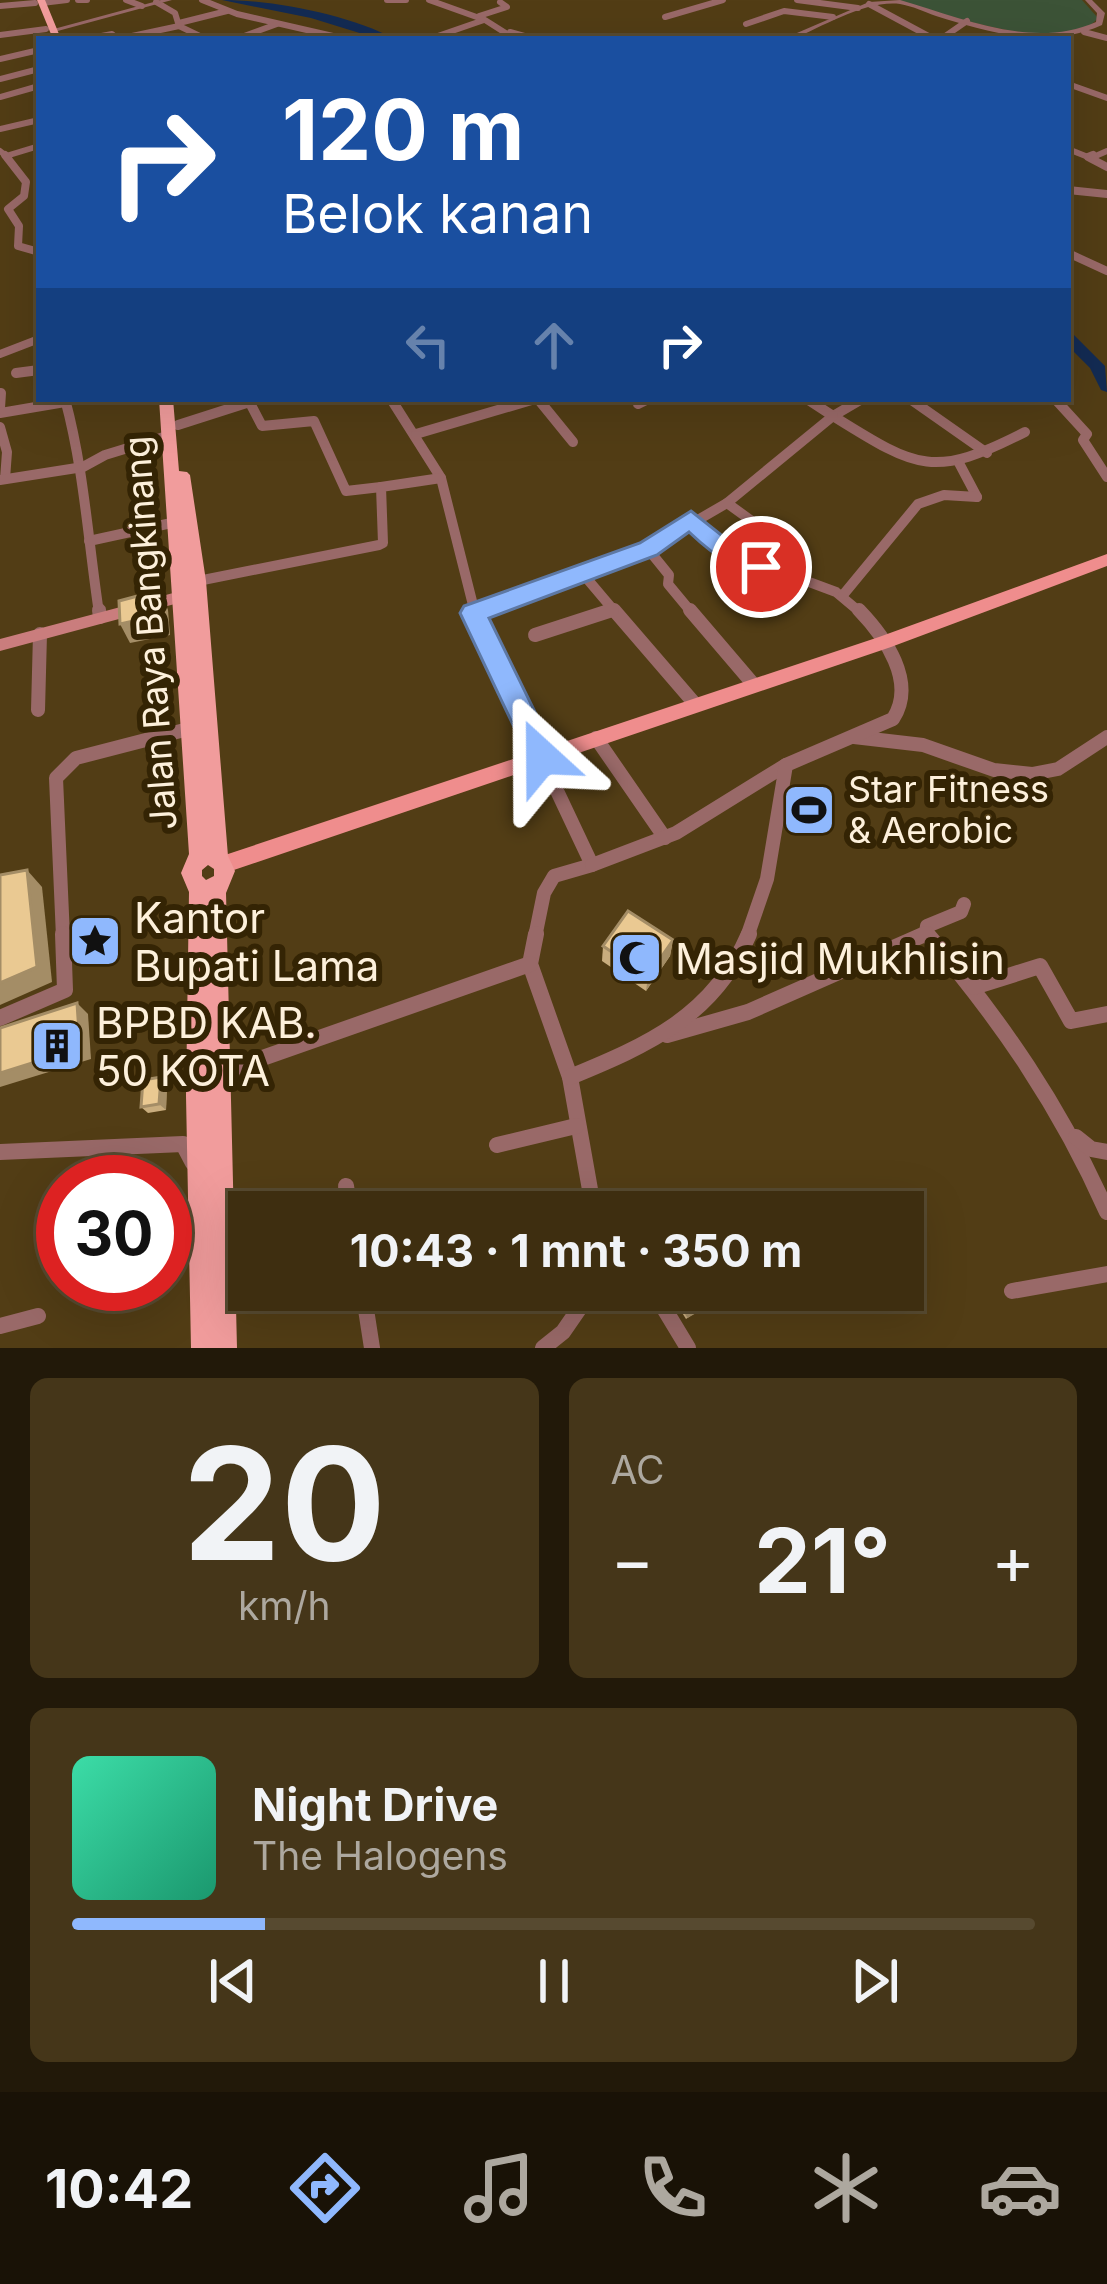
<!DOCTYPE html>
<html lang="id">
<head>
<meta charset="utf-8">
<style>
	body { margin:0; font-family:Inter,sans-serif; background:#453619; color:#f1f3f6; height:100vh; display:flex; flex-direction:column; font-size:45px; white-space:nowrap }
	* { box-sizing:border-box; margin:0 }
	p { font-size:39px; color:#ada89f }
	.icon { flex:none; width:66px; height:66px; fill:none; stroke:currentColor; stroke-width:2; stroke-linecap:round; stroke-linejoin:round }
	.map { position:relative; height:1348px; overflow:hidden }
	.drawer { display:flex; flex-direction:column; gap:30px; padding:30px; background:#221909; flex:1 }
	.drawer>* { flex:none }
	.guide { position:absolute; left:36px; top:36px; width:1035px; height:366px; border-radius:0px; box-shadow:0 12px 48px #0002,0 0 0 3px #574a30; background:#1a4fa0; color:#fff; overflow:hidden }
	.speed { position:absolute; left:36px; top:1155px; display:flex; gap:24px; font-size:60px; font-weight:700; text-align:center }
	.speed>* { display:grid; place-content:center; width:156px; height:156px; border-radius:50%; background:#3e2e10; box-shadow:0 12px 48px #0002,0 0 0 3px #574a30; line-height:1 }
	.speed .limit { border:18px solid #d22; background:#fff; color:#111 }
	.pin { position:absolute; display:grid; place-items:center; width:102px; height:102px; color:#fff; margin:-51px; border:6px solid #fff; border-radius:50%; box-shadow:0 3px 12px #0007 }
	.me { position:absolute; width:132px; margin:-66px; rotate:336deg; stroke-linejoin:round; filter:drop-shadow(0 0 9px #0008) }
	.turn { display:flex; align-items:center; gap:42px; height:252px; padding:0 48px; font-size:54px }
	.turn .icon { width:156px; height:156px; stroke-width:2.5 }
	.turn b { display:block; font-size:84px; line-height:102px }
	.lanes { display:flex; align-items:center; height:114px; padding:0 48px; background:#0003; justify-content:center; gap:60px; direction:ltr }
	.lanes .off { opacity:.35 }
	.big { font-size:90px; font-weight:700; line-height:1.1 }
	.drawer .tile { flex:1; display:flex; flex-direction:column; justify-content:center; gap:18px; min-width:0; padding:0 42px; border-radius:18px; background:#453619 }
	.drawer .dial { align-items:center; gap:0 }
	.dial b { font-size:156px; line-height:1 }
	.song { display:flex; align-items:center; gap:36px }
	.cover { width:144px; height:144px; border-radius:18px; background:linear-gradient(135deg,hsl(160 70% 55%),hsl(160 70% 35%)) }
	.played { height:12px; border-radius:6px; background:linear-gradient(90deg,#8fb8fd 20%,#574a30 20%) }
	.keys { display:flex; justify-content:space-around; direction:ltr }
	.heat { display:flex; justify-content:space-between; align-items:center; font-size:66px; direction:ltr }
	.drawer .tiles { flex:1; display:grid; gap:30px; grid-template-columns:1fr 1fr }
	.tile:last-child { grid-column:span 2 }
	.trip { position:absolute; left:228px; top:1191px; width:696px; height:120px; border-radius:0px; background:#3e2e10; box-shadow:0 12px 48px #0002,0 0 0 3px #574a30; font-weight:700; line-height:120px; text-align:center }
	.menu { display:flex; height:192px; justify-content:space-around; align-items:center; background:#191206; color:#ada89f }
	.menu .icon { width:84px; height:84px }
	.menu .selected { color:#8fb8fd }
	.menu b { font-size:54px; color:#f1f3f6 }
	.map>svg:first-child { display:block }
	.green { fill:#3c5337 }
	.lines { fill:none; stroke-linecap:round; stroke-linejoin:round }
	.river { fill:#132b53; fill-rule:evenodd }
	.minor-far4 { stroke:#996968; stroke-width:6 }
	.minor-far3 { stroke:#996968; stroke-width:8 }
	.minor-far2 { stroke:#996968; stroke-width:10 }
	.minor-far1 { stroke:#996968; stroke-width:14 }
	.minor { stroke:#996968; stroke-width:16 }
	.tertiary { fill:#996968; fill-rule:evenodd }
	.secondary { fill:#ca7d7d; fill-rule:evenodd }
	.primary { fill:#ef8d8d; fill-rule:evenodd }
	.trunk { fill:#f19c9c; fill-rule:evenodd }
	.wall { fill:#c9ad7e }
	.shaded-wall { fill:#a48d66 }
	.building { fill:#eac992; stroke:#a48d66; stroke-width:3 }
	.route { fill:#8fb8fd; stroke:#5d78a4; stroke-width:3 }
	.labels { text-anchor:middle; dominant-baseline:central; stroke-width:12; stroke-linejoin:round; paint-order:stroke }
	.street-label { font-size:36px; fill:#fdf0db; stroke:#342404 }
	.poi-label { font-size:36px; fill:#fdf0db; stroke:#342404; text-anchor:start }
	.near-poi-label { font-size:42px; fill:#fdf0db; stroke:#342404; text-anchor:start }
</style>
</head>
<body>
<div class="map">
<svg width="1107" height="1348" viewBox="0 0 1107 1348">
	<rect width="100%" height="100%" fill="#523d15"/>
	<!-- green -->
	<path class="green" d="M897 0H1082L1098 18C1063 59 941 12 897 0Z"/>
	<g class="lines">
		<!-- river -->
		<g class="river">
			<path d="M222 0C274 0 349 15 395 39H379L311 18Z"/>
			<path d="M1068 332 1073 334 1105 366 1107 392 1101 390 1090 368 1068 346Z"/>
		</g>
		<!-- minor-far4 -->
		<g class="minor-far4">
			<path d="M78 0H87"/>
			<path d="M126 0 142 6"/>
			<path d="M202 0 237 14 346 39"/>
			<path d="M387 0H406"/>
			<path d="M429 0 485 20 515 39"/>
			<path d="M797 0 858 8"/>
			<path d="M156 2 175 13 179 26 206 39"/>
			<path d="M42 3 67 0"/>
			<path d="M869 4 934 39"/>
			<path d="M0 6 35 3"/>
			<path d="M479 16 507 7 500 2"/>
			<path d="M665 17 723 0"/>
			<path d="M179 23 227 11"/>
			<path d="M746 24 784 11 833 17"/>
			<path d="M510 32 535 39"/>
			<path d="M1084 32 1107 38"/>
			<path d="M0 35 46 29"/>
			<path d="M432 38 484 20"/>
			<path d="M86 39 112 34 118 39 179 26"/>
			<path d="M236 39 277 24"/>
			<path d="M941 39 967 21"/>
			<path d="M0 59 39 50"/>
			<path d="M0 79 39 69"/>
			<path d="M1068 84 1107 98"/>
			<path d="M0 97 39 86"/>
			<path d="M0 129 39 120"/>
			<path d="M1068 149 1088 157"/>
			<path d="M0 151 9 158"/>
			<path d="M6 156 39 146"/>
			<path d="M1091 158 1107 151"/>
		</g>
		<!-- minor-far3 -->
		<g class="minor-far3">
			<path d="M5 155 26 182 24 196 8 209 19 226 18 246 39 252"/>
			<path d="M1093 155 1088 157 1107 167"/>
			<path d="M1068 190 1107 194"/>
			<path d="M1068 253 1107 271"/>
			<path d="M0 354 39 339"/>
		</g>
		<!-- minor-far2 -->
		<g class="minor-far2">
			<path d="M16 373 39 370"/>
			<path d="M65 399C84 469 88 540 99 613"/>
			<path d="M391 399 441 478 475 613"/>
			<path d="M538 399 573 442"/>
			<path d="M862 399 833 416C918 469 933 479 1025 432"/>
			<path d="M910 399 987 453"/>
			<path d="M1055 399 1087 434 1083 440 1107 477"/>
			<path d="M250 403 262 426 314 421 346 491 381 487"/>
			<path d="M638 404 648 399"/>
			<path d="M0 408 1 393"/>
			<path d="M0 413 65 402"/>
			<path d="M178 425 259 399"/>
			<path d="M0 427 7 452 5 479"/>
			<path d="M416 434 535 399"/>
			<path d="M959 463 977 497"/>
			<path d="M0 480 83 467 105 455 167 436"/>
			<path d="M727 503 793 551 794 557 778 573"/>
			<path d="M691 520 739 556 836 592 861 613"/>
			<path d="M89 541 176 522"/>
			<path d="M648 549 669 575 668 584 692 613"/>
			<path d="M583 574 648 549 727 503 833 416 807 399"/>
			<path d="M198 581 379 545 383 543 381 487 441 478"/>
			<path d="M843 595 918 504 944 495 977 497"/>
			<path d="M478 612 583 574 616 613"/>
			<path d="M604 613 612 610"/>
		</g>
		<!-- minor-far1 -->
		<g class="minor-far1">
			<path d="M99 610 100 617"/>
			<path d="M477 610 473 613 592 865 554 876 544 893 535 937"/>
			<path d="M614 610 695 704"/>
			<path d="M690 610 754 685"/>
			<path d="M478 612 485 610"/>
			<path d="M535 635 612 610"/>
			<path d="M38 710 40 634"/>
			<path d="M854 737 923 745 994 770 1032 774 1058 769 1107 737"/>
			<path d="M596 738 665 838"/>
			<path d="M592 865 676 833 786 765"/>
			<path d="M926 933 929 937"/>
			<path d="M63 937 56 778 76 758 196 727"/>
			<path d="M747 937 767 879 786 765 893 719C917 682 885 637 859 610"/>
			<path d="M918 937 926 933 927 926 961 912 964 904"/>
		</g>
		<!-- minor -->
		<g class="minor">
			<path d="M536 934 530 964 570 1077 594 1212"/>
			<path d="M927 934C1001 1020 1061 1108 1107 1212"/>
			<path d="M974 987 1040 966 1071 1021 1107 1014"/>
			<path d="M0 1018 65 990 63 934"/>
			<path d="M667 1035 748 1012 925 934"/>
			<path d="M217 1074 530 964"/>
			<path d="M570 1077C648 1045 714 1016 749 934"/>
			<path d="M1076 1137 1091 1149 1107 1152"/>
			<path d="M497 1145 576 1126"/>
			<path d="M0 1152 183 1144 193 1163"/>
			<path d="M346 1186 350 1212"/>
			<path d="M363 1290 372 1348"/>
			<path d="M653 1290 688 1348"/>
			<path d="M1012 1291 1107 1274"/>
			<path d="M0 1326 38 1316"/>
			<path d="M543 1348 563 1332 592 1290"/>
		</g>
		<!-- tertiary -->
		<g class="tertiary">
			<path d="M161 0H172L54 32 50 30Z"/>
			<path d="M900 0C962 18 1033 50 1096 22L1097 13 1085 0H1092L1105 13 1102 25C1046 50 992 33 936 16 925 12 912 6 900 4 866 0 824 26 793 39H783L869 2Z"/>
		</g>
		<!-- secondary -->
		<path class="secondary" d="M192 588 197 590 200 594 197 598 0 651V639Z"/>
		<!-- primary -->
		<path class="primary" d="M1107 554V566L891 647 225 873 218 871 215 864 218 857 225 855 879 637Z"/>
		<!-- trunk -->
		<g class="trunk">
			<path d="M37 0H45L61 39H53Z"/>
			<path d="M159 399H173L179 471 187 472 190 475 206 581 228 856 235 871 226 893 237 1348H191L186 1096 189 892 181 873 189 854ZM208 865 214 869V876L206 880 202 876V870Z"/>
		</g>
	</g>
	<!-- wall -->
	<g class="wall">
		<path d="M673 940 670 956 646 991 602 961 603 946Z"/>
		<path d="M161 1077 167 1083 166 1110 148 1113 141 1107Z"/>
		<path d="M676 1297 704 1307 686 1319 674 1300Z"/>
	</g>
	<!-- shaded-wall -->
	<g class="shaded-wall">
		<path d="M160 590 168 610 170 635 130 643 120 624Z"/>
		<path d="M27 870 42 887 52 982 0 1005V983Z"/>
		<path d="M673 940 670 956 646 991 648 976Z"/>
		<path d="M77 1003 88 1014 91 1059 0 1087V1073Z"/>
		<path d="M161 1077 167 1083 166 1110 159 1104Z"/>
	</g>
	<!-- building -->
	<g class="building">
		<path d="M160 590 161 615 120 624 119 601Z"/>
		<path d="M27 870 37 967 0 983V875Z"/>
		<path d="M628 911 673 940 648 976 603 946Z"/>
		<path d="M77 1003 80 1048 0 1073V1028Z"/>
		<path d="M161 1077 159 1104 141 1107 143 1080Z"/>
		<path d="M689 1290H696L704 1307 688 1316 676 1297Z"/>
	</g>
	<!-- route -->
	<path class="route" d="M691 511 725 538 770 561 773 567 770 573C742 579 708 550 689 532L657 555 489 618 557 757 552 765H532L460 613 464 606 640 543Z"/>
	<!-- icons -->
	<defs>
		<g id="stadium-square" transform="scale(2.7)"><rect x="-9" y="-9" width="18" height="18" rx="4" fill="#8fb8fd" stroke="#342404"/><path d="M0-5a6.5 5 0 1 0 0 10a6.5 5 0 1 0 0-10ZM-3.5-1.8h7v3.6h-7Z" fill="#111"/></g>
		<g id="sight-square" transform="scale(2.7)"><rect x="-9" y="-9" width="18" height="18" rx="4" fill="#8fb8fd" stroke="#342404"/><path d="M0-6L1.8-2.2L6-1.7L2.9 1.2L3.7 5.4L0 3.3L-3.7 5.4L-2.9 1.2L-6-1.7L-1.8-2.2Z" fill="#111"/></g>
		<g id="mosque-square" transform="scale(2.7)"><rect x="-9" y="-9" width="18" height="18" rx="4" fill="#8fb8fd" stroke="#342404"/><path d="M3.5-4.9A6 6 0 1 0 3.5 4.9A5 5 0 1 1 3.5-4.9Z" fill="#111"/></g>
		<g id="building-square" transform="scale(2.7)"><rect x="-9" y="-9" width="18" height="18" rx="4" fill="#8fb8fd" stroke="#342404"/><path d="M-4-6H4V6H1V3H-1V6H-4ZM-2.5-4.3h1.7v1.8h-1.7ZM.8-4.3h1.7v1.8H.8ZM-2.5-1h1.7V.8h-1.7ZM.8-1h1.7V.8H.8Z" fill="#111"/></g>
	</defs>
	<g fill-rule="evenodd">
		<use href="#stadium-square" x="809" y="810"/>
		<use href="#sight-square" x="95" y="941"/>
		<use href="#mosque-square" x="636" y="958"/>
		<use href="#building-square" x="57" y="1046"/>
	</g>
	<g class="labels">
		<!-- street labels -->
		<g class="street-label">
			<text transform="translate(150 633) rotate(-94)">Jalan Raya Bangkinang</text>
		</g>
		<!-- poi labels -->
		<g class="poi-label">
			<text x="848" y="789">Star Fitness<tspan x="848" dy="41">&amp; Aerobic</tspan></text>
		</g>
		<!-- near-poi labels -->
		<g class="near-poi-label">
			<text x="134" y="917">Kantor<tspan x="134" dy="48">Bupati Lama</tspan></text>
			<text x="675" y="958">Masjid Mukhlisin</text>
			<text x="96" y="1022">BPBD KAB.<tspan x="96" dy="48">50 KOTA</tspan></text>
		</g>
	</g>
</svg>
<div class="speed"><div class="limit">30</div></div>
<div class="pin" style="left:761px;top:567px;background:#d93025"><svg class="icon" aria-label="arrive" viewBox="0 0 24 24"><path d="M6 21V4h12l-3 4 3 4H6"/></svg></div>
<svg class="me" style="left:542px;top:757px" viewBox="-20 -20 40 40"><path d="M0-17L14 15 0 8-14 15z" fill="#8fb8fd" stroke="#fff" stroke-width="4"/></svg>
<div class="trip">10:43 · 1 mnt · 350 m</div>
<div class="guide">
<div class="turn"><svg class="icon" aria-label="right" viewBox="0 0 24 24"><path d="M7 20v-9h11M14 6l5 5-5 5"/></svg><div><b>120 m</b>Belok kanan</div></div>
<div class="lanes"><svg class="icon off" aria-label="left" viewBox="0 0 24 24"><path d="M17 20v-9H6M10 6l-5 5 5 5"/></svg><svg class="icon off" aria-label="ahead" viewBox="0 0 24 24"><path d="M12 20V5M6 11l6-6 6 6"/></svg><svg class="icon" aria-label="right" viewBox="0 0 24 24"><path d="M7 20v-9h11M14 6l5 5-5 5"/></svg></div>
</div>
</div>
<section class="drawer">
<div class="tiles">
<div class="tile dial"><b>20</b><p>km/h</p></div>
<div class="tile"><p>AC</p>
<div class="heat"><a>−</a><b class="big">21°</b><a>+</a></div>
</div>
<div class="tile">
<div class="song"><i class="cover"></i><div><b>Night Drive</b><p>The Halogens</p></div></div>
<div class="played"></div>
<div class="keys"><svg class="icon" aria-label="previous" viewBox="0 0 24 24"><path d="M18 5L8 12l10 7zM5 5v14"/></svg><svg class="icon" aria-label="pause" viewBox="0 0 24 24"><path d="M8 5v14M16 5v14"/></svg><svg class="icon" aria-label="next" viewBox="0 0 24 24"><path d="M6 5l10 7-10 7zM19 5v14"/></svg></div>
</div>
</div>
</section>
<nav class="menu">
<b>10:42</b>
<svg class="icon selected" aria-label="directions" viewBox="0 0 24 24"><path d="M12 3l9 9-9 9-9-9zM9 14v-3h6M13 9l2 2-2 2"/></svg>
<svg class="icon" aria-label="music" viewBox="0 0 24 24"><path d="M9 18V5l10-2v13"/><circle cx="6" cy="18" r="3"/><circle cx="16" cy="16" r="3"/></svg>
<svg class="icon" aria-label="phone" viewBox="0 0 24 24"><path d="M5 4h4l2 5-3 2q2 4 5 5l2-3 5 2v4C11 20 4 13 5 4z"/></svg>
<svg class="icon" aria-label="climate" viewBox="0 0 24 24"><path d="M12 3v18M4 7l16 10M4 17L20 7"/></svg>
<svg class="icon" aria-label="car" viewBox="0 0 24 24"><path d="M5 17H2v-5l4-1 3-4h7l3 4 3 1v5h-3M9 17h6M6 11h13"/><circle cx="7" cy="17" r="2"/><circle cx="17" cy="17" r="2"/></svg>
</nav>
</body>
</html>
